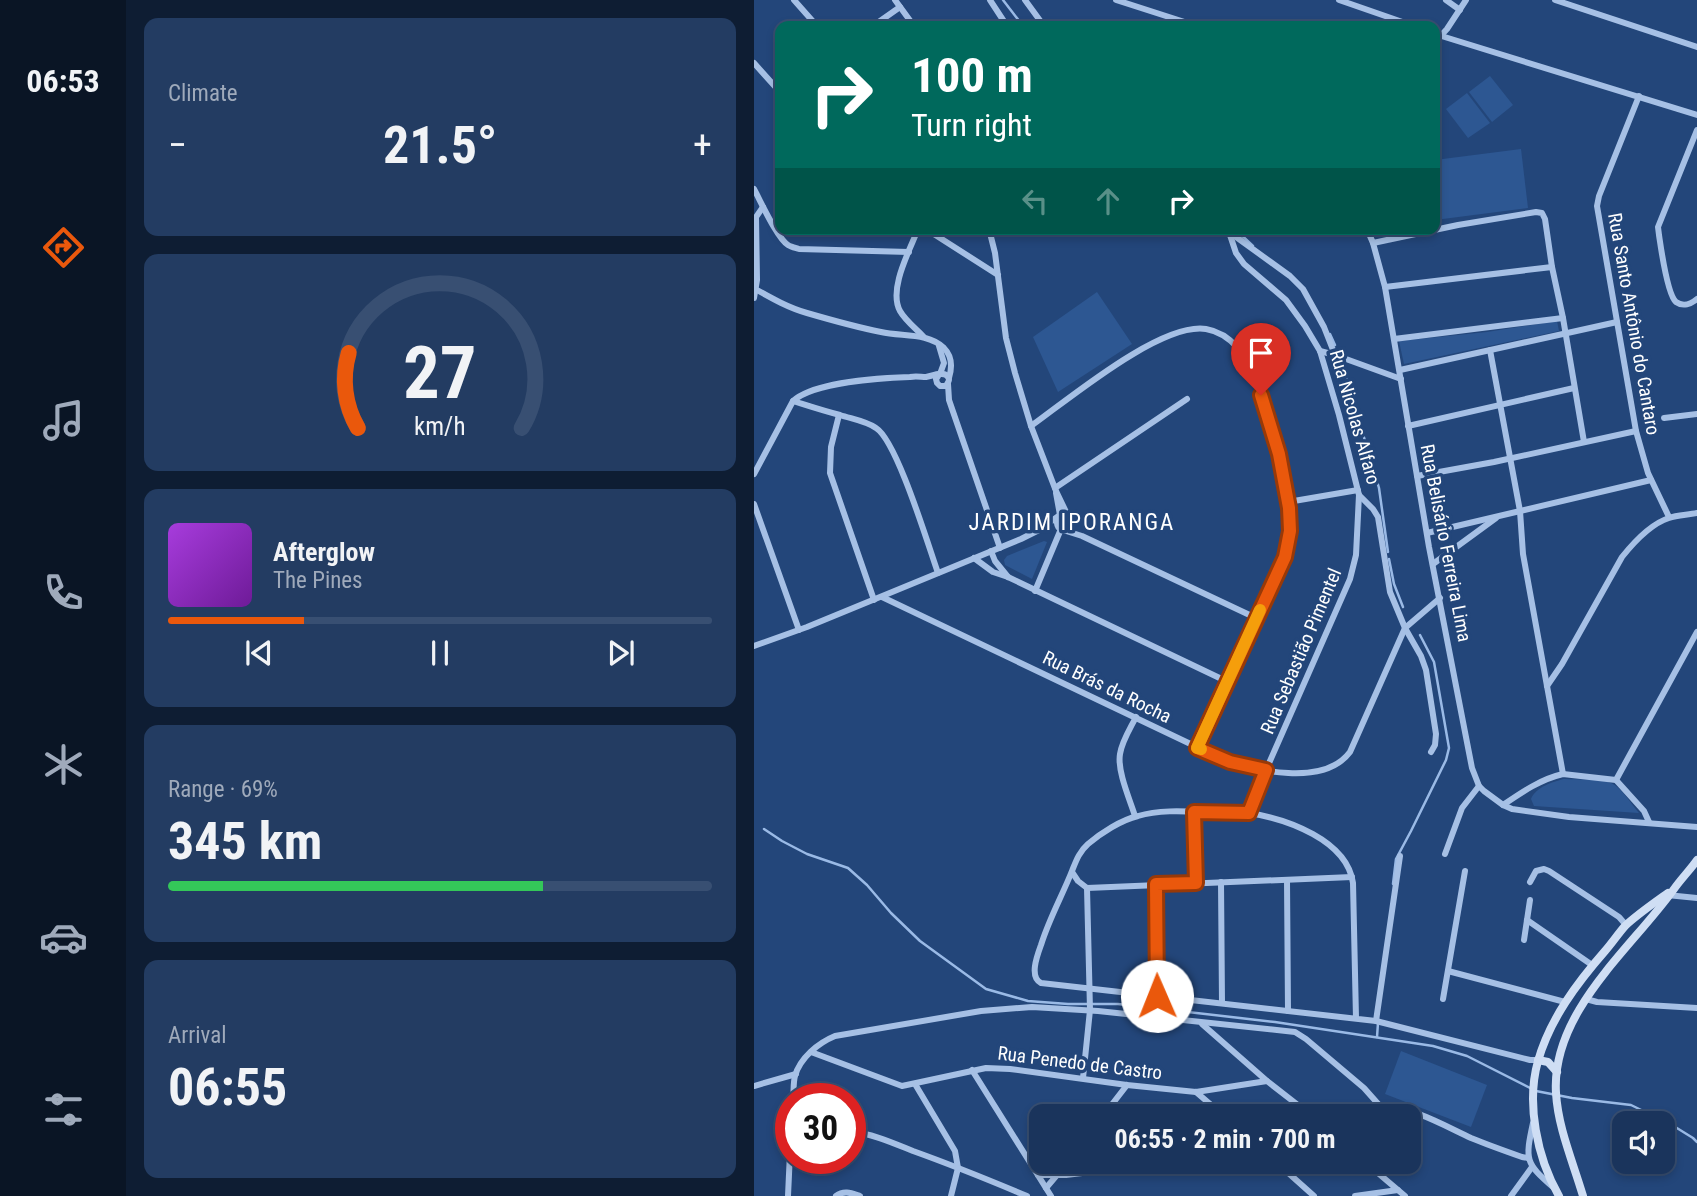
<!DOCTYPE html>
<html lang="en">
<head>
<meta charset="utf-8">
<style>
	body { margin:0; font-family:"Roboto Condensed",sans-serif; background:#233c62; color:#f1f3f6; height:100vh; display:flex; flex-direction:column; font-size:26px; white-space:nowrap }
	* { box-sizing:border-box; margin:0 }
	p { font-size:23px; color:#9faabb }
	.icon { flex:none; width:38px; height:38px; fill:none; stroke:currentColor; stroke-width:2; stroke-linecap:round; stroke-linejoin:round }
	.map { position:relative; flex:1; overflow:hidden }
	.drawer { display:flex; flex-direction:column; gap:18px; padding:18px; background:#0e1d33; width:628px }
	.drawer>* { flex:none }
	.top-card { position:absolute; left:21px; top:21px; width:665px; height:214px; border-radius:14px; box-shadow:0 4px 10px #0003,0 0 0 2px #384f72; background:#00695c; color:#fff; overflow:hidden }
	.controls { position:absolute; left:858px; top:1111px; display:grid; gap:14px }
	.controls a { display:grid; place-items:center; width:63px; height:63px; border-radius:14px; background:#1a345c; box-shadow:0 4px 10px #0003,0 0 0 2px #384f72; font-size:35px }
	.speed { position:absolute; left:21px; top:1083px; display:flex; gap:14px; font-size:35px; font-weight:700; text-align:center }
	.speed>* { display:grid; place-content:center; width:91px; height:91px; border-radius:50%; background:#1a345c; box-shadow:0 4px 10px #0003,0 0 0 2px #384f72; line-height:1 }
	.speed .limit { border:10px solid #d22; background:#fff; color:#111 }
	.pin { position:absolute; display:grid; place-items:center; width:60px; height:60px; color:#fff; margin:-72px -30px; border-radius:50% 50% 50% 0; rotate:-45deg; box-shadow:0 0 7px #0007 }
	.pin .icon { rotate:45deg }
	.me { position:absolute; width:77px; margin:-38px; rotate:359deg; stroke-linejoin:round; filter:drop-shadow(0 0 5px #0008) }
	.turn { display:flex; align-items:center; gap:24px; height:147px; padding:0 21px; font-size:32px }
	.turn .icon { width:91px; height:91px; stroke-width:2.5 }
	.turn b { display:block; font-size:49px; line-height:60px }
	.lanes { display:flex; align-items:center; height:66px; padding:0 21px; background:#0003; justify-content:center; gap:35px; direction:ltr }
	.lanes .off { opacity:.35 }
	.big { font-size:52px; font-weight:700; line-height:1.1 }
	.drawer .tile { flex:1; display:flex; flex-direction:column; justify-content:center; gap:10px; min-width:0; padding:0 24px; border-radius:14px; background:#233c62 }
	.drawer .dial { align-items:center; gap:0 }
	.dial svg { height:182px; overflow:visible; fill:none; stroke:#384f72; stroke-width:7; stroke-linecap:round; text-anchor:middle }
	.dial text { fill:#f1f3f6; stroke:none }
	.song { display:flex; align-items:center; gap:21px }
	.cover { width:84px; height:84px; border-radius:10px; background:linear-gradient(135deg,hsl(280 70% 55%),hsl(280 70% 35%)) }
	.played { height:7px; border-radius:4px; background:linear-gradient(90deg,#ea580c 25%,#384f72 25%) }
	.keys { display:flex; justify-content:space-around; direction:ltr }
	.heat { display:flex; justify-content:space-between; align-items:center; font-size:38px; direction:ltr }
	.charge { height:10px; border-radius:5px; background:linear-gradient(90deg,#34c759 69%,#384f72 0) }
	.trip { position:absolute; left:275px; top:1104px; width:392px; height:70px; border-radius:14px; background:#1a345c; box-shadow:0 4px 10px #0003,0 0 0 2px #384f72; font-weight:700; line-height:70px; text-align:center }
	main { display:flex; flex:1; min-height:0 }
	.tab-bar { display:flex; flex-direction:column; width:126px; justify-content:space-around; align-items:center; background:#0a1525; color:#9faabb }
	.tab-bar .icon { width:49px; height:49px }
	.tab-bar .on { color:#ea580c }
	.tab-bar b { font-size:32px; color:#f1f3f6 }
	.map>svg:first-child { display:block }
	.green { fill:#2d5792 }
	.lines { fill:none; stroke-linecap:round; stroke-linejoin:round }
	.stream { stroke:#9abae6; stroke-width:2.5 }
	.street { stroke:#a6c0e5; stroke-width:6 }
	.secondary { stroke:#cfdef4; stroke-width:8 }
	.route-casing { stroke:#983908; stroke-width:18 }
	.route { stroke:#ea580c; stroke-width:12 }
	.slow { stroke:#f59e0b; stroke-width:12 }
	.labels { text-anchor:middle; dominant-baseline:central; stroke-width:7; stroke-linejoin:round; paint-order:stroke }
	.street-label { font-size:19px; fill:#fff; stroke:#23467a }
	.quarter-label { font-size:23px; letter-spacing:2px; fill:#fff; stroke:#23467a }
</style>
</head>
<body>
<main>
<nav class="tab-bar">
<b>06:53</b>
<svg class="icon on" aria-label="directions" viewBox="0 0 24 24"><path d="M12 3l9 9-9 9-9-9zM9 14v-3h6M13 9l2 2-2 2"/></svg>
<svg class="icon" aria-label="music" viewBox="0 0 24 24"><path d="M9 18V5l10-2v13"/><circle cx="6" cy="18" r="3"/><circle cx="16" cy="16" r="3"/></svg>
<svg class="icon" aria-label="phone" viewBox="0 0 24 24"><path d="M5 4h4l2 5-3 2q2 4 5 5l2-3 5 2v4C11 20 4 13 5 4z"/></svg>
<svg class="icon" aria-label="climate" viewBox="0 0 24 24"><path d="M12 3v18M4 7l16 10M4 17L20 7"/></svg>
<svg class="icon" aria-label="car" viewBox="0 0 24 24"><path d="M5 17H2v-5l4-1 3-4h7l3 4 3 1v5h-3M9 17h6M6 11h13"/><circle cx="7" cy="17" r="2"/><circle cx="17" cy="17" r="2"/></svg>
<svg class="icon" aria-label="filters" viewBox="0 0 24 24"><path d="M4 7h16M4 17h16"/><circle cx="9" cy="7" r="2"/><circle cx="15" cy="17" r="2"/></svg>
</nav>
<section class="drawer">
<div class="tile"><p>Climate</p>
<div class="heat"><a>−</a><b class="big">21.5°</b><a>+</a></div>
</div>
<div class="tile dial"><svg viewBox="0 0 100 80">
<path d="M14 69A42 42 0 1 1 86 69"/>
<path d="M14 69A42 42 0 0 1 10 36" stroke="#ea580c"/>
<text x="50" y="56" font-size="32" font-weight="700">27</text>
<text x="50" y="72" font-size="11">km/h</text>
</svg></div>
<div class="tile">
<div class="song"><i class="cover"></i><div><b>Afterglow</b><p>The Pines</p></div></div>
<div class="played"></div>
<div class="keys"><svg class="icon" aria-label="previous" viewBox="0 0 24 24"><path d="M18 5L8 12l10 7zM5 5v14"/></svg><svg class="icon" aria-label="pause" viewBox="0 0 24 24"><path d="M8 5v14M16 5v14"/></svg><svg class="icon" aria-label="next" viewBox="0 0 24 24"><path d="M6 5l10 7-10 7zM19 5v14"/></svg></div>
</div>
<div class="tile"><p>Range · 69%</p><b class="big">345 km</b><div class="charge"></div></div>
<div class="tile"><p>Arrival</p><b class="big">06:55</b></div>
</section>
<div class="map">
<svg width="943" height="1196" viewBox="0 0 943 1196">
	<rect width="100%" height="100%" fill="#23467a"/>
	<!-- green -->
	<g class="green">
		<path d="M736 76 759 105 738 122 715 92Z"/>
		<path d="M713 93 736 123 714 138 692 109Z"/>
		<path d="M767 149 774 208 681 220V160Z"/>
		<path d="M343 292 378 344 304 392 279 337Z"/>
		<path d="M803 321 805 331 650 364 645 341 733 332Z"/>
		<path d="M290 541 293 542 278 579 251 565 250 560 253 556Z"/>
		<path d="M810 779C823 780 845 778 857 783 868 788 877 804 885 813L780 806 777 799C782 787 798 782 810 779Z"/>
		<path d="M647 1051 733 1085 717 1127 631 1094Z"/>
	</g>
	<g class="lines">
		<!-- stream -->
		<g class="stream">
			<path d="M249 0 269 26"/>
			<path d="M481 229 499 246"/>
			<path d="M576 334 581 345"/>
			<path d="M590 370 625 488 634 552"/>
			<path d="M635 559 640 584 649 607"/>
			<path d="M10 829 28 841 53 854 94 868 113 885 137 913 166 941 232 989 274 1001 314 1004H364L521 1022 679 1046 713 1056 782 1091 818 1098 877 1105 918 1125 939 1138 943 1142"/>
			<path d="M639 884 642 859 657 831 692 760 695 748 680 662 666 635"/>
			<path d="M623 1037 624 1023"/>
		</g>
		<!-- street -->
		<g class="street">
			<path d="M40 0 63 26"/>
			<path d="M141 0 160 26"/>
			<path d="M236 0 253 26"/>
			<path d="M271 0 290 26"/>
			<path d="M362 0 443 26"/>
			<path d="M585 0 660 26"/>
			<path d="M692 0 706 10"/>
			<path d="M801 0 943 47"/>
			<path d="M119 26 146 7"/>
			<path d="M681 34 943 115"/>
			<path d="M681 42 693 29 712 0"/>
			<path d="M0 63 26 92"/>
			<path d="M885 96 845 196 843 206 882 431 894 473 915 517"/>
			<path d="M943 130 904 227 905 235C907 248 913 294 922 302 929 307 937 304 943 299"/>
			<path d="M0 189C7 202 23 238 34 245 37 247 42 248 45 249L155 252"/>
			<path d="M164 229C156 250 134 289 146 311 151 320 161 328 169 336"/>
			<path d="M172 229 244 275"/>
			<path d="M235 229 241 253 252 338 261 373 277 426 302 491 314 516"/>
			<path d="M471 229 536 276 549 289 570 327 581 355"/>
			<path d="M613 229 619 243 631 287 675 547 718 768 725 786 730 791 749 805 758 809 815 817 943 827"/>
			<path d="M475 232 482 253 490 264 532 300 551 326 566 351 585 415 605 495 619 509 624 517 636 592 651 628 667 656 672 670 682 734 681 745 677 752"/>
			<path d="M619 243 704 225 782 212 788 213 791 219 798 267 809 318 830 442"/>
			<path d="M631 287 798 267"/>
			<path d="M3 290C19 299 35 308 53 313 77 320 102 327 127 332 148 337 173 332 190 348 198 356 198 368 195 378"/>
			<path d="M0 298 3 280 2 217 9 207"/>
			<path d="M640 339 809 318"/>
			<path d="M185 346 190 363 186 374"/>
			<path d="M736 350 766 511 769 554 809 774"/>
			<path d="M566 351 581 355 647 379"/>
			<path d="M646 370 863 322"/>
			<path d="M194 384 195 400 246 548"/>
			<path d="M39 401C55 406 70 411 86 415 98 419 112 421 122 428 143 441 174 545 184 573"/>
			<path d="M85 415 77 447 76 473 120 600"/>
			<path d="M910 418 943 414"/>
			<path d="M277 426C315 399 407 322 452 329 464 331 476 339 484 348 500 366 507 394 514 416 522 438 526 461 530 484 532 496 535 508 536 520 536 533 533 545 531 557L443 748"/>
			<path d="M654 426 820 388"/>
			<path d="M0 474 39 401C60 382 127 378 156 377 162 376 167 377 172 377 178 376 189 371 193 376 197 380 194 382 192 386H186L183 383 182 379 185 375"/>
			<path d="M663 476 740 462 882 431"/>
			<path d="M301 488 433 399"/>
			<path d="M302 493 306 515"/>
			<path d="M534 502 604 490"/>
			<path d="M0 504 45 630"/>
			<path d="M303 519C301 539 327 528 312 515"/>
			<path d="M309 530 328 536 502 618"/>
			<path d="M673 533 897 480"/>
			<path d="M237 551 241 561 254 577"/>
			<path d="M220 558 239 572 254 577 474 682"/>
			<path d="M679 564 742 518"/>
			<path d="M281 591 307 529"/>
			<path d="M128 597 466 758C501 771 570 787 596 752L651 628 686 598"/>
			<path d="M0 646 53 627 267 539 285 530 306 515"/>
			<path d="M793 686 808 664 868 557C880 542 896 524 915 518 923 515 934 515 943 513"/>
			<path d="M862 780 943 632"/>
			<path d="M749 805C768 792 787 779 809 774L862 780 890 811 895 822"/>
			<path d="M440 812 442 883"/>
			<path d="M495 813 512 770 596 579 602 555 605 495"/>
			<path d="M381 816C376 800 363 771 366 754 368 741 376 729 382 717"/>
			<path d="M691 854 708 808 725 786"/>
			<path d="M318 872 324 881 333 888 598 877"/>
			<path d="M533 880 534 1011"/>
			<path d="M467 882 468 1003"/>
			<path d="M776 882 782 871 790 869 795 871 865 917 872 925"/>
			<path d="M402 884 403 996"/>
			<path d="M913 895 943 898"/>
			<path d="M773 920 838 965"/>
			<path d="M770 940 776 900"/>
			<path d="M694 971 811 1002"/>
			<path d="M689 999 711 871"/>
			<path d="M832 999 843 1002 943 1008"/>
			<path d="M602 1018 599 883C593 840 533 819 495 813 480 811 463 812 448 812 427 811 404 810 384 816 367 820 347 833 334 844 325 852 322 861 318 871 308 896 295 919 287 945 283 956 275 977 287 983L622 1021 776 1060H784"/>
			<path d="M622 1021 646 856"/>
			<path d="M448 1024 513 1081 558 1116"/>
			<path d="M57 1052 148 1086 232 1068 256 1069 373 1085 442 1092 513 1081"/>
			<path d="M218 1070 297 1196"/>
			<path d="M329 1078 336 1010 333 888"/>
			<path d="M161 1084 201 1151 204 1168 197 1196"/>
			<path d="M0 1086 42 1074"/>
			<path d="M442 1092 470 1116"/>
			<path d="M39 1099C40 1092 39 1083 41 1076 46 1058 64 1043 81 1036L227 1011 278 1007 344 1011 541 1032 552 1039 610 1088 626 1106"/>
			<path d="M349 1116 373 1085"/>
			<path d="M561 1116C582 1112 604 1106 625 1106 657 1106 689 1125 717 1138 734 1145 751 1151 768 1157L774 1158"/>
			<path d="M779 1123C771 1160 771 1163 800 1188"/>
			<path d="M96 1131C119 1134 139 1143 159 1151 198 1165 235 1180 273 1196"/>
			<path d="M522 1162 560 1196"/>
			<path d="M611 1162 651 1196"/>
			<path d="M284 1175H312L417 1162"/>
			<path d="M292 1188 314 1162"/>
			<path d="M34 1196 37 1131"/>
			<path d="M82 1196C90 1190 97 1193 106 1196"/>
			<path d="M601 1196 644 1190"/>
			<path d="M757 1196 778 1167"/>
		</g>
		<!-- secondary -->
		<g class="secondary">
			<path d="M784 1060 794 1062 803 1072"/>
			<path d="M805 1196C783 1158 772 1103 784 1061 796 1019 823 983 851 951 858 943 864 934 871 926 884 914 900 903 914 893"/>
			<path d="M829 1196C819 1162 804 1128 802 1093 797 1012 877 949 920 889 927 879 936 870 943 860"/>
		</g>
	</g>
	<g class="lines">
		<!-- route casing -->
		<g class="route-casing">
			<path id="route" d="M403 996 402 884 442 883 440 812 495 813 512 770 476 762 443 748 531 557 536 531 535 508 525 454 507 395"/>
		</g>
		<!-- route -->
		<use href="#route" class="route"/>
		<!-- slow -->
		<path class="slow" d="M447 749 443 748 506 610"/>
	</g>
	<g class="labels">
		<!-- street labels -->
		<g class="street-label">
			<text transform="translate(880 324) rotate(80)">Rua Santo Antônio do Cantaro</text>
			<text transform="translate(601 417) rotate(74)">Rua Nicolas Alfaro</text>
			<text transform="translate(692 543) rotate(79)">Rua Belisário Ferreira Lima</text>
			<text transform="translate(547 651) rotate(-67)">Rua Sebastião Pimentel</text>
			<text transform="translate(353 687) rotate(26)">Rua Brás da Rocha</text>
			<text transform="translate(326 1063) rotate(7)">Rua Penedo de Castro</text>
		</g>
		<!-- quarter labels -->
		<g class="quarter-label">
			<text x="318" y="522">JARDIM IPORANGA</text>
		</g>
	</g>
</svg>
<div class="controls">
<a><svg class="icon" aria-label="sound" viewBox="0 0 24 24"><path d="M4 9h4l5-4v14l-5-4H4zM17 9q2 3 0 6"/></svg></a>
</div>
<div class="speed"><div class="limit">30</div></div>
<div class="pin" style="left:507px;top:395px;background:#d93025"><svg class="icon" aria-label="arrive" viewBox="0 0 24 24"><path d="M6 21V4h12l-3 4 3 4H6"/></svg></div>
<svg class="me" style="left:403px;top:996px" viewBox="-20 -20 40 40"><circle r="19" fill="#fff"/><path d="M0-13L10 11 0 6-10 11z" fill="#ea580c"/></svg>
<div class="trip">06:55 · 2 min · 700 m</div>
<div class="top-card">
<div class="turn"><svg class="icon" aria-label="right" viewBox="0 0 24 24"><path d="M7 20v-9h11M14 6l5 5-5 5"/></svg><div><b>100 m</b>Turn right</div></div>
<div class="lanes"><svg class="icon off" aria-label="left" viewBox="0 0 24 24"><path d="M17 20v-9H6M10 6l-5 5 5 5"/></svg><svg class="icon off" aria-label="ahead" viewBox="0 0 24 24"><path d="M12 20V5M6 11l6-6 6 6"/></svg><svg class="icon" aria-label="right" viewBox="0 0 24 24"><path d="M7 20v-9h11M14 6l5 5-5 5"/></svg></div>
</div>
</div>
</main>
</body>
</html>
